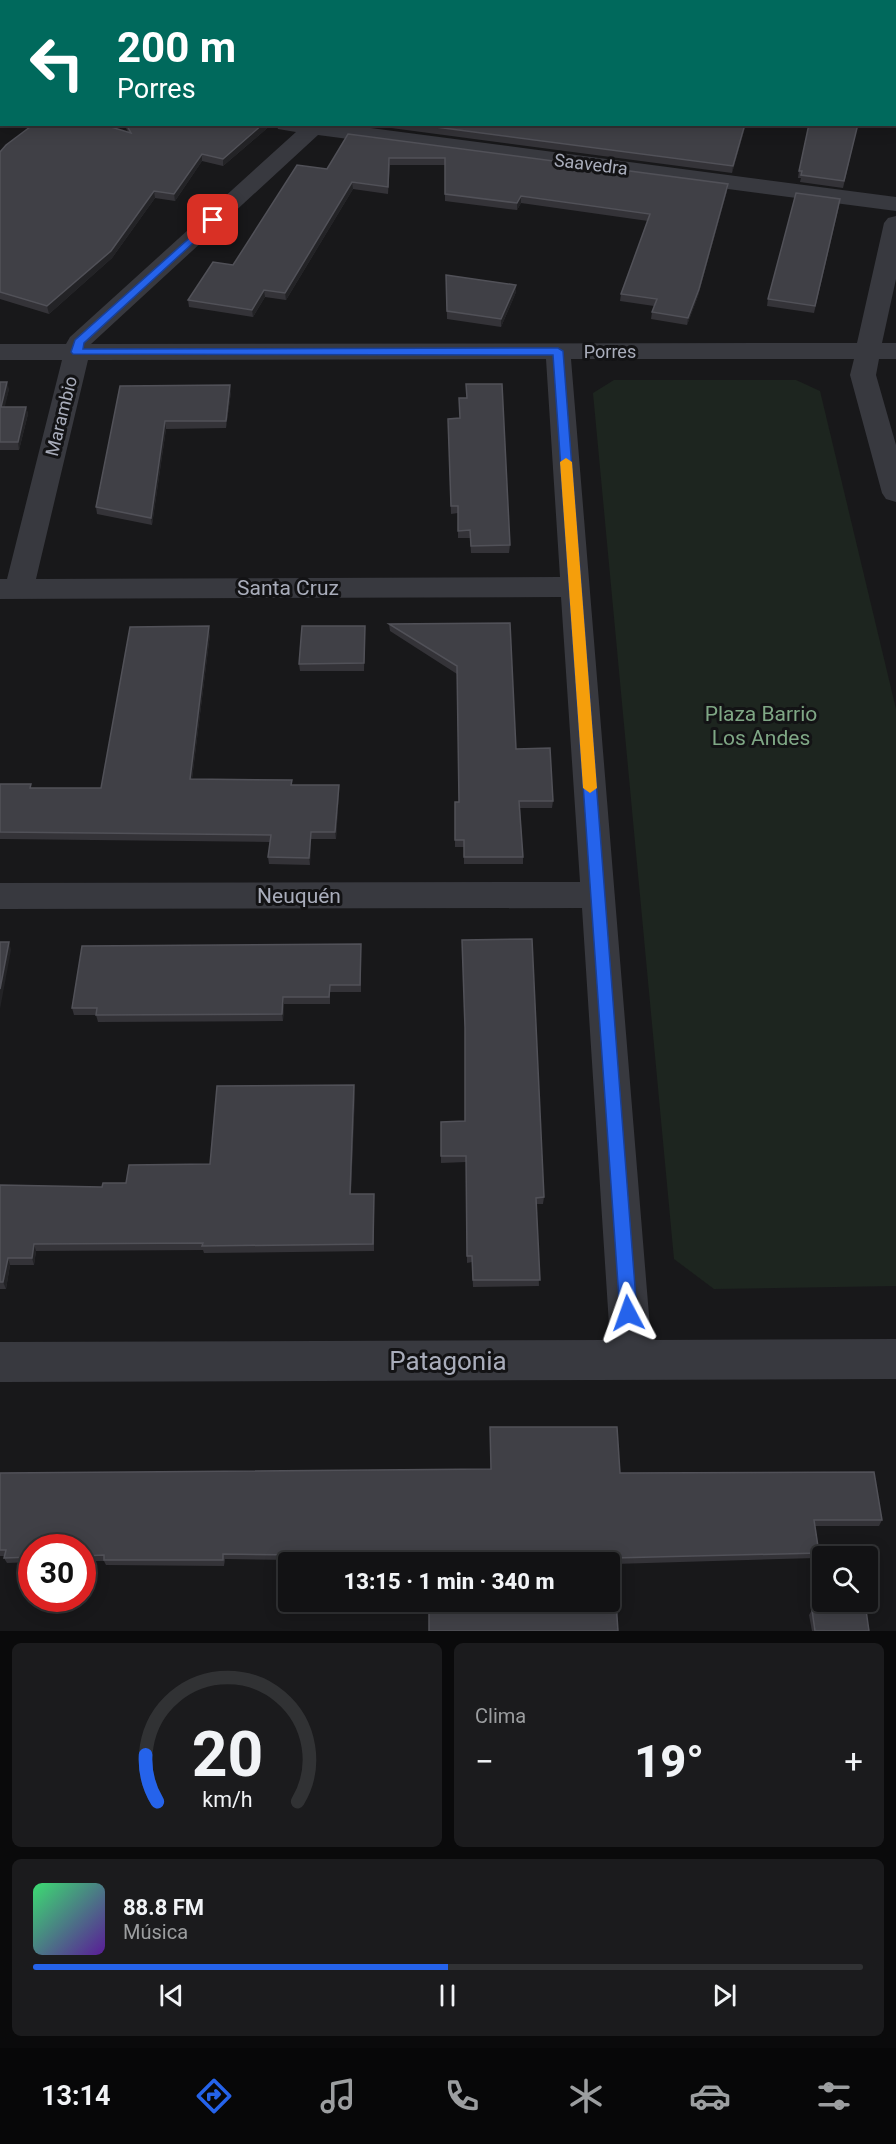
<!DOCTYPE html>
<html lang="es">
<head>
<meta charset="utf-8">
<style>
	body { margin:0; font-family:Roboto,sans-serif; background:#1b1b1d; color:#f1f3f6; height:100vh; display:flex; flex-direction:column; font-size:22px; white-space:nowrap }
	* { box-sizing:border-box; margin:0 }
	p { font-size:20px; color:#9c9ea0 }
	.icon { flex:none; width:33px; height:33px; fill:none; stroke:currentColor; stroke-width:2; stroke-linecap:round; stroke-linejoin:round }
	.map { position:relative; height:1631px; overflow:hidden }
	.panel { display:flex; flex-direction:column; gap:12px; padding:12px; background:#0a0a0b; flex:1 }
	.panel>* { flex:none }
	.top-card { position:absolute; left:0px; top:0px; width:897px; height:126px; box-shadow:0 3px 15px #0003,0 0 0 2px #313234; background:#00695c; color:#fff; overflow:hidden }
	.controls { position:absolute; left:812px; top:1546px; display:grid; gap:12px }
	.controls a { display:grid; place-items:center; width:66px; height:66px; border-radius:6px; background:#121214; box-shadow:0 3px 15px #0003,0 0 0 2px #313234; font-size:30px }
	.speed { position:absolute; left:18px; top:1534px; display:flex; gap:12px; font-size:30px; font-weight:700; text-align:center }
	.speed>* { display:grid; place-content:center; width:78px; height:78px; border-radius:50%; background:#121214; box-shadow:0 3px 15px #0003,0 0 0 2px #313234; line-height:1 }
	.speed .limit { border:9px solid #d22; background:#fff; color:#111 }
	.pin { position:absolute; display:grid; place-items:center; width:51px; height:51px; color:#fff; margin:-26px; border-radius:12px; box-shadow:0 3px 9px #0006 }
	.me { position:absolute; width:66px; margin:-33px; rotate:356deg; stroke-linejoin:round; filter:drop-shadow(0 0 4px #0008) }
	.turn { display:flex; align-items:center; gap:21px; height:126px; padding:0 18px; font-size:27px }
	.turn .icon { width:78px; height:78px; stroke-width:2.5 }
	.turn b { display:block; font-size:42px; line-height:51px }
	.big { font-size:45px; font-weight:800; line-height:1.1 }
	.panel .widget { flex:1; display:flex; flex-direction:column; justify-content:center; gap:9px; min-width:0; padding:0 21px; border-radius:9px; background:#1b1b1d }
	.panel .dial { align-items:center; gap:0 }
	.dial svg { height:156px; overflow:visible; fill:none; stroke:#313234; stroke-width:7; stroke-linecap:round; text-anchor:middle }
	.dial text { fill:#f1f3f6; stroke:none }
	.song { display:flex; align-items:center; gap:18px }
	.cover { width:72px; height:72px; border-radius:9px; background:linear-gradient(135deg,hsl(140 70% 55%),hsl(270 70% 35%)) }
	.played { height:6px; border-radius:3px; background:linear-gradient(90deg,#2563eb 50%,#313234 50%) }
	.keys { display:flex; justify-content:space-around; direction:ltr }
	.heat { display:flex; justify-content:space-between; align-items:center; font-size:33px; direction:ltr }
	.panel .tiles { flex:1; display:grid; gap:12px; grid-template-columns:1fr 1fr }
	.widget:last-child { grid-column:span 2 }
	.trip { position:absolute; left:278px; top:1552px; width:342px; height:60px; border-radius:6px; background:#121214; box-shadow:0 3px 15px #0003,0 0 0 2px #313234; font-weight:800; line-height:60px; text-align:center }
	.menu { display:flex; height:96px; justify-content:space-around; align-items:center; background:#070708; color:#9c9ea0 }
	.menu .icon { width:42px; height:42px }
	.menu .on { color:#2563eb }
	.menu b { font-size:27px; color:#f1f3f6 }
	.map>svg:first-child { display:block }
	.green { fill:#1d251f }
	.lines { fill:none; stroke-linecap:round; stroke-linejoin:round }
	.minor { fill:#38393f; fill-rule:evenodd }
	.wall { fill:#343338 }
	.shaded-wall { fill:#232326 }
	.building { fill:#404046; stroke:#515158; stroke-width:1.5 }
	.route { fill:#2563eb; stroke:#184099; stroke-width:1.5 }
	.slow { fill:#f59e0b }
	.labels { text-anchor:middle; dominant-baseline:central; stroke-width:6; stroke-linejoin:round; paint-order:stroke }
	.far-street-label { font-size:18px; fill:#a9adbb; stroke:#131315 }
	.street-label { font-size:21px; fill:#a9adbb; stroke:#131315 }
	.park-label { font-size:21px; fill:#7fa785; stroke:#131315 }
	.near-street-label { font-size:26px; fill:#a9adbb; stroke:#131315 }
</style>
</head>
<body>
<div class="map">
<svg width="896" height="1631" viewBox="0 0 896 1631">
	<rect width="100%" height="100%" fill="#18181a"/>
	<!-- green -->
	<path class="green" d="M614 380H796L820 391 896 709V1286L714 1289 674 1259 593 393Z"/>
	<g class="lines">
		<!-- minor -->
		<g class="minor">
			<path d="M148 0H169L147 2Z"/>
			<rect x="0" y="82" width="2" height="12"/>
			<path d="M0 106H2L0 119Z"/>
			<path d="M276 124H340L896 197V211L318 135 91 344 857 343 884 223 888 218 896 216V279L882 343H896V359H879L876 375 896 445V502L886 499 882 493 850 375 854 359H571L651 1340 896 1339V1379L0 1382V1342L610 1340 582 908 0 909V883L580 882 561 597 0 599V579H7L62 360H0V344H66L70 337 296 132 278 129ZM546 359 560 577 36 579 88 360Z"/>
		</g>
	</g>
	<!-- wall -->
	<g class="wall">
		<path d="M124 124H272L223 166 202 161 175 201 155 198 112 258 49 314 0 299V152L128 132Z"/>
		<path d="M361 124H746L732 173Z"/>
		<path d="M858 124 843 188 800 182 801 178H798L799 171Z"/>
		<path d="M348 134 728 184 727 191 698 296 687 325 651 319 652 312 654 306 620 301 621 294 648 221 521 203 517 210 445 201V165H390L388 194 353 189 286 300 265 297 253 317 189 307 188 300 233 265 327 169Z"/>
		<path d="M839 206 814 313 767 306 768 299Z"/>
		<path d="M446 275 516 292 501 327 447 319Z"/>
		<path d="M0 382 9 389 4 407H26L28 414 19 450H0Z"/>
		<path d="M120 386 231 392 226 428 166 429 152 525 97 514 96 507Z"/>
		<path d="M448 419 510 545 509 553H471L470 538H458V513L451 514Z"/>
		<path d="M510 623 516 749 553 801 552 808H520L523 857V864H464V847H455V802H459L457 674 390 631 389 624Z"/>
		<path d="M365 626 364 671H300L299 664Z"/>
		<path d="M210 634 192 779 292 785 339 793 336 839H311L310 865 269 864 268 857 270 842 0 839V784L32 788H101Z"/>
		<path d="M361 944V992H330V1004H284L283 1021 98 1022 96 1015H74L72 1008Z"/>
		<path d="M355 1093 351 1194 374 1201V1251L204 1253 203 1250 36 1251 34 1265H10L6 1289H0V1185L102 1187 126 1183 210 1164Z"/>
		<path d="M441 1122 544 1197 543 1204H536L539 1286 473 1287 472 1262 467 1263 466 1162 441 1163Z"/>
		<path d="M0 1473H620L882 1520 879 1526H815L819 1553 816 1558 614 1564 300 1563 299 1560 225 1559 224 1566 106 1565 104 1561H82V1548H32V1562L7 1563 4 1558 5 1556H0Z"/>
		<path d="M812 1610 869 1631H812L809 1615Z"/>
	</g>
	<!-- shaded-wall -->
	<g class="shaded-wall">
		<path d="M263 124H272L223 166V159Z"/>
		<path d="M745 124H746L732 173 733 166Z"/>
		<path d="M202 154V161L175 201 174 194Z"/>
		<path d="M352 182 353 189 286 300 285 293Z"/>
		<path d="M728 184 727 191 698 296 687 325 688 318Z"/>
		<path d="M154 191 155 198 112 258 49 314 47 306Z"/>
		<path d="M521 196V203L517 210V203Z"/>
		<path d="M516 285V292L501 327V319Z"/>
		<path d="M264 290 265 297 253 317 252 310Z"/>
		<path d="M7 382 9 389 3 415 1 407Z"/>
		<path d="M230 385 231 392 226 428V421Z"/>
		<path d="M26 407 28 414 19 450 18 442Z"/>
		<path d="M165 421 166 429 152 525 151 518Z"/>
		<path d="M209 626 210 634 191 787 190 779Z"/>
		<path d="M339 785V793L336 839 335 832Z"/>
		<path d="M311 832V839L310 865 309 858Z"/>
		<path d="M9 942 11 950 0 1009V989Z"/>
		<path d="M283 997 284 1004 283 1021 282 1014Z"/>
		<path d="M354 1085 355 1093 350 1201V1194Z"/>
		<path d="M34 1244 36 1251 34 1265 32 1258Z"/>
		<path d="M8 1258 10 1265 6 1289 3 1282Z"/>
	</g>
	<!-- building -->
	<g class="building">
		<path d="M0 0H44L42 2H2V40L0 41Z"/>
		<path d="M206 0 221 1 222 0H780L779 2H205Z"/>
		<path d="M836 0H896V102V2H836Z"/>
		<path d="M34 124H101L131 133 126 124H263L223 159 202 154 174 194 154 191 111 251 47 306 0 292V152L6 145Z"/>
		<path d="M413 124H745L733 166Z"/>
		<path d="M809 124H858L844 181 801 175 802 171H799Z"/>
		<path d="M348 134 728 184 699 289 688 318 652 312 657 299 621 294 650 214 521 196 517 203 445 194V158H389L388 187 352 182 285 293 264 290 252 310 188 300 213 262 233 265 297 165 327 169Z"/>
		<path d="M796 193 840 199 815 306 768 299Z"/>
		<path d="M446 275 516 285 501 319 447 311Z"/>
		<path d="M0 382H7L1 407H26L18 442H0Z"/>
		<path d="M466 384H502L510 545 471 546 470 530 458 531V506H451L448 419 460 418 459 398H467Z"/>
		<path d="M230 385 226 421H165L151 518 96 507 120 386Z"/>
		<path d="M510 623 516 749 550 748 553 801H519L523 857H464V840H455V802H459L457 666 389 624Z"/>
		<path d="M209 626 190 779 292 780 291 785H339L335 832H311L309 858 268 857 271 835 0 832V784H31L30 788H101L130 627Z"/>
		<path d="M302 626H365L364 663 299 664Z"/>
		<path d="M532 939 544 1197 536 1198 540 1280H473L472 1256H467L466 1156H441V1122L465 1121V1028L462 940Z"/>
		<path d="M0 942H9L0 989Z"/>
		<path d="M361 944 360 985H330L329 997H283L282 1014 96 1015 97 1008H72L82 946Z"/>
		<path d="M354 1085 350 1194H374L373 1244 202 1246 203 1243 34 1244 32 1258H8L3 1282H0V1185L102 1187 103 1183H126L129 1165 210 1164 217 1086Z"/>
		<path d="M490 1427H617L620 1473 874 1472 882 1520H814L819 1553 613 1558 618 1631H429V1602H609V1563H429V1557H337V1559H299L300 1555 223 1554V1560H104V1555L82 1556V1548H32V1557L4 1558 6 1550H0V1473L491 1469Z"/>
		<path d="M812 1610H866L869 1631H815Z"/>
	</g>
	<!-- route -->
	<path class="route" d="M213 217 218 220 216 222 84 343 83 349 558 348 563 351 637 1313 635 1319 628 1321 622 1319 620 1313 553 355 73 354 71 352 75 340Z"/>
	<!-- slow -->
	<path class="slow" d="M566 458 572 462 597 788 590 793 583 788 560 462Z"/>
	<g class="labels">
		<!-- far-street labels -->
		<g class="far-street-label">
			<text transform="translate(591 164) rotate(7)">Saavedra</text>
			<text x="610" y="351">Porres</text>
			<text transform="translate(61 416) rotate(-76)">Marambio</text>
		</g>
		<!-- street labels -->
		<g class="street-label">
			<text x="288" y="588">Santa Cruz</text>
			<text x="299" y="896">Neuquén</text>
		</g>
		<!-- park labels -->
		<g class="park-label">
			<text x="761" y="714">Plaza Barrio<tspan x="761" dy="24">Los Andes</tspan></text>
		</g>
		<!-- near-street labels -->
		<g class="near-street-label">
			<text x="448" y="1361">Patagonia</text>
		</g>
	</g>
</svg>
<div class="controls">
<a><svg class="icon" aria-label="search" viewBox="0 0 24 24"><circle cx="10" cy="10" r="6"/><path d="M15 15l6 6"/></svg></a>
</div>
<div class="speed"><div class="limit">30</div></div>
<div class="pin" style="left:213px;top:220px;background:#d93025"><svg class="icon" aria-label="arrive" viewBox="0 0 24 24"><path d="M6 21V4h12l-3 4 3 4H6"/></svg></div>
<svg class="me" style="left:628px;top:1313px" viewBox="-20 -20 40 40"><path d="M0-17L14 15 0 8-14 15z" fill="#2563eb" stroke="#fff" stroke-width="4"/></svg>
<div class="trip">13:15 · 1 min · 340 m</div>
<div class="top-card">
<div class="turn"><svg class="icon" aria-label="left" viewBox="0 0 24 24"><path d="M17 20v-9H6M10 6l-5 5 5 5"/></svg><div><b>200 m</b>Porres</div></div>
</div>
</div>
<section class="panel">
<div class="tiles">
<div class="widget dial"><svg viewBox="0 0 100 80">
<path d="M14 69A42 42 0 1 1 86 69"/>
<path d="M14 69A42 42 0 0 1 8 45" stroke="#2563eb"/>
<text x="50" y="56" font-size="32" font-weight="700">20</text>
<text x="50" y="72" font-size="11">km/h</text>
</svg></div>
<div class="widget"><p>Clima</p>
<div class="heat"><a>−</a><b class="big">19°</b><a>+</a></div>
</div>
<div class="widget">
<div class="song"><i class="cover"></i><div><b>88.8 FM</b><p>Música</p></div></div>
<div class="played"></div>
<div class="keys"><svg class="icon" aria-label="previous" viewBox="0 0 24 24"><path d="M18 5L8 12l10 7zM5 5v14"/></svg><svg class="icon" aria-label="pause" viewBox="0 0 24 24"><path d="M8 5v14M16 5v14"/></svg><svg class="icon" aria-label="next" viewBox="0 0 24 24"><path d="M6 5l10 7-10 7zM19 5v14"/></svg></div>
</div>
</div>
</section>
<nav class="menu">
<b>13:14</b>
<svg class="icon on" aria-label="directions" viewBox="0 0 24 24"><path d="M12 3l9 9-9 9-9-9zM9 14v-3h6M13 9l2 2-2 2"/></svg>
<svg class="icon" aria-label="music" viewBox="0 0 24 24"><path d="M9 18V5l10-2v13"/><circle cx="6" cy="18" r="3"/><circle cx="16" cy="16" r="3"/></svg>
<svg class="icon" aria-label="phone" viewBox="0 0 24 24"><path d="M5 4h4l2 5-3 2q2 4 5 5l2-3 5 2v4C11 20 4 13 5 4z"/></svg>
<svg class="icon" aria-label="climate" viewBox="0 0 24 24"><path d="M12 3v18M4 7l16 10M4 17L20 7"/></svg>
<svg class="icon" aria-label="car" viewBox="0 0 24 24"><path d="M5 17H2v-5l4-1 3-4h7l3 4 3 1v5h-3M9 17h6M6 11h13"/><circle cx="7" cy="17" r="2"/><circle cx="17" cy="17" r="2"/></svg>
<svg class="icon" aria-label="filters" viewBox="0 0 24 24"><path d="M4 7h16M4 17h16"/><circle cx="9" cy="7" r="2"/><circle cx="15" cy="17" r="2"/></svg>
</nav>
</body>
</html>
